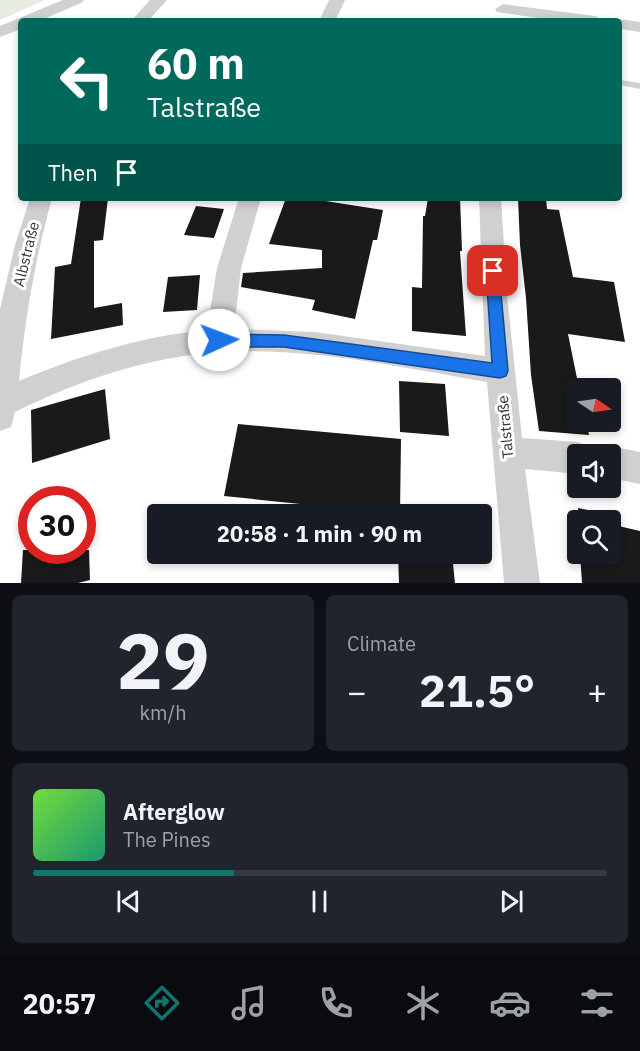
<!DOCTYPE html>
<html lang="en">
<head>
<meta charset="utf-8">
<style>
	body { margin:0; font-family:"IBM Plex Sans",sans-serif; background:#20242c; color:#f1f3f6; height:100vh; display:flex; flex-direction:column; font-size:22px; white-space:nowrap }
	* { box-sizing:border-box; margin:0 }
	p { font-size:20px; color:#9ea1a6 }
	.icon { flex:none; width:33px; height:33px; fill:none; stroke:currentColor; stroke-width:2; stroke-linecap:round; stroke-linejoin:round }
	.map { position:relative; height:583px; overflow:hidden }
	.panel { display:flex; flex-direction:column; gap:12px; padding:12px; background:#0d0f14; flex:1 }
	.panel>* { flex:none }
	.guide { position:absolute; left:18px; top:18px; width:604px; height:183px; border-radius:6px; box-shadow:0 3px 9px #0003; background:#00695c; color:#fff; overflow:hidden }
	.needle { width:39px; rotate:103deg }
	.tools { position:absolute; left:567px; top:378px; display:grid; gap:12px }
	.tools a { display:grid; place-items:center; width:54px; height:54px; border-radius:6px; background:#171b24; box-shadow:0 3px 9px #0003; font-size:30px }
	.speed { position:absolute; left:18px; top:486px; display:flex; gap:12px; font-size:30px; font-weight:700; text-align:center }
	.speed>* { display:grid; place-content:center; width:78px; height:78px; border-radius:50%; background:#171b24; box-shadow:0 3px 9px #0003; line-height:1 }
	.speed .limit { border:9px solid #d22; background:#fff; color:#111 }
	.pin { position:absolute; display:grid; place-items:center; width:51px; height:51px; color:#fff; margin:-26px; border-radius:12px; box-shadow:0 3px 9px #0006 }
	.me { position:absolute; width:66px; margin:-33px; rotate:88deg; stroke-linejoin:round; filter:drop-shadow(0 0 4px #0008) }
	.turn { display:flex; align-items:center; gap:21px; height:126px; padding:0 30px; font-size:27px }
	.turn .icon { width:78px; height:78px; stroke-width:2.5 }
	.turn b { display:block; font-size:42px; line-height:51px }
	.then { display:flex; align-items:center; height:57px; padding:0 30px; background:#0003; gap:12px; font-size:22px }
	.big { font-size:45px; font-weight:700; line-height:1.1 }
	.panel .card { flex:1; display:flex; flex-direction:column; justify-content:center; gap:9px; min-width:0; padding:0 21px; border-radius:9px; background:#20242c }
	.panel .dial { align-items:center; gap:0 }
	.dial b { font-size:78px; line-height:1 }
	.song { display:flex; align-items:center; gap:18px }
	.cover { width:72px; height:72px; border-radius:9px; background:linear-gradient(135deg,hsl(100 70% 55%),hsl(160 70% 35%)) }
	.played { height:6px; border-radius:3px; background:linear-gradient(90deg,#0f766e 35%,#363941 35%) }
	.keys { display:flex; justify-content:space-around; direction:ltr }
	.heat { display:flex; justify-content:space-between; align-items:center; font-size:33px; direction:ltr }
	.panel .tiles { flex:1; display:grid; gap:12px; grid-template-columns:1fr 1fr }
	.card:last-child { grid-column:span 2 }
	.trip { position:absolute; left:147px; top:504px; width:345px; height:60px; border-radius:6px; background:#171b24; box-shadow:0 3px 9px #0003; font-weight:700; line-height:60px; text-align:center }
	.tab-bar { display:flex; height:96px; justify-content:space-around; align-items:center; background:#090b0e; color:#9ea1a6 }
	.tab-bar .icon { width:42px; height:42px }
	.tab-bar .on { color:#0f766e }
	.tab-bar b { font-size:27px; color:#f1f3f6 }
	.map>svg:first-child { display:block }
	.green { fill:#e6ecdf }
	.building { fill:#1a1a1a }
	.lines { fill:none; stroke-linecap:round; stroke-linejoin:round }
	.lane { fill:#d0d0d0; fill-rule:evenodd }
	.street { fill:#d0d0d0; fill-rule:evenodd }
	.route { fill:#1a73e8; stroke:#114b97; stroke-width:1.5 }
	.labels { text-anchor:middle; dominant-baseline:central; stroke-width:6; stroke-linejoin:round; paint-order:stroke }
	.street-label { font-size:15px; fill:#333; stroke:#fff }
</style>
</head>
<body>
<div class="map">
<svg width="640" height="583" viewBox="0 0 640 583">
	<rect width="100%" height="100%" fill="#fff"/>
	<!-- green -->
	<path class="green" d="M0 0H45L0 20Z"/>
	<!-- building -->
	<g class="building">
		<path d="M81 198H108L103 240 94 241V308L122 303 123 325 51 339 55 267 71 264Z"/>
		<path d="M286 198H306L383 210 377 240H373L355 319 312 310 315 300 241 287 243 273 322 268V250L269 244Z"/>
		<path d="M428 198H460L462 251H460L466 336 412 331V287L422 288 423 216H425Z"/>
		<path d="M518 198H546L547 209 559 210 573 277 614 282 625 342 568 334 579 388 578 422H586L589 435 539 431 531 375 526 298 520 245Z"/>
		<path d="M196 206 224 209 214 238 184 235Z"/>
		<path d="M200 275 197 310 163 312 168 277Z"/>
		<path d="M399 381 445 384 449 436 400 432Z"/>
		<path d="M105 389 110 439 32 463 31 410Z"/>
		<path d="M238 424 401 439 400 514H309L310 505 224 496Z"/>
		<path d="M578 508 608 514V520H579Z"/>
		<path d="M610 524 640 531V583H582L580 554H610Z"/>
		<path d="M23 550H89L90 580 78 583H21Z"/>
		<path d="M398 554H452L455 583H399Z"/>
	</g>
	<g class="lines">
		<!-- lane -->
		<path class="lane" d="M620 80 640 83V89L620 85Z"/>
		<!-- street -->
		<g class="street">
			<path d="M63 0H84L81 3 39 21H21V29L0 37V26Z"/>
			<path d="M150 0H167L148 21H131Z"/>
			<path d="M329 0H345L335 21H319Z"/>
			<path d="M503 4 595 16 603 21H558L497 12 495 9Z"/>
			<path d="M620 19 640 22V32L620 29V21H614Z"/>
			<path d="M30 198H52C35 260 25 318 19 381 79 356 141 336 207 330L217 268 239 198H261L241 268 234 329 315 332 485 356 479 198H501L507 295 522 438 578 442 589 447 592 454H578V474L525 469 540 583H504L487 382C399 367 309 347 220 352 147 357 80 380 15 412L11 427 0 431V309L15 245Z"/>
			<path d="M610 446 640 452V484L610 478V454H597L599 451Z"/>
		</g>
	</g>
	<!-- route -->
	<path class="route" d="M493 266 499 271 508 371 506 376 500 378 284 347H219L214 345 212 340 214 336 219 334 284 335 492 363 486 271Z"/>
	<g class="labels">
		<!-- street labels -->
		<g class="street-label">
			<text transform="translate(26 254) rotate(-76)">Albstraße</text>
			<text transform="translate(505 427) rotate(-95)">Talstraße</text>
		</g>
	</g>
</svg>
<div class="tools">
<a><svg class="needle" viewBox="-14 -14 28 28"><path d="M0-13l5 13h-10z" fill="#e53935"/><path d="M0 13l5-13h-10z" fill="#9ea1a6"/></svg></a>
<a><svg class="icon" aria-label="sound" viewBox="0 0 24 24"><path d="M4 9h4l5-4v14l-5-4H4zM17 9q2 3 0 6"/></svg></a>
<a><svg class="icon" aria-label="search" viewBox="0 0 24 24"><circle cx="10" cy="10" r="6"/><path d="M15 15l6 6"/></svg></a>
</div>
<div class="speed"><div class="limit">30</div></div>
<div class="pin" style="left:493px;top:271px;background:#d93025"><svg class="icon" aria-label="arrive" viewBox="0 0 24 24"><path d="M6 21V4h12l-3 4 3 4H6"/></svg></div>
<svg class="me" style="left:219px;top:340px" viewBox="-20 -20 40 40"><circle r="19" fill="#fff"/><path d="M0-13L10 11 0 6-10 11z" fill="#1a73e8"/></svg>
<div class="trip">20:58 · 1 min · 90 m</div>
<div class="guide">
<div class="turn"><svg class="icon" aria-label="left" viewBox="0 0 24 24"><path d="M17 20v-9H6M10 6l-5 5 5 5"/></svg><div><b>60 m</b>Talstraße</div></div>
<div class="then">Then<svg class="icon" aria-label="arrive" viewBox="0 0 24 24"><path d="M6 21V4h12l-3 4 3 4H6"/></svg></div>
</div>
</div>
<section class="panel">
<div class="tiles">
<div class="card dial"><b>29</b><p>km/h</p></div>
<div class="card"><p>Climate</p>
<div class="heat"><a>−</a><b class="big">21.5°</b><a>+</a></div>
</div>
<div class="card">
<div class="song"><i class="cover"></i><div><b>Afterglow</b><p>The Pines</p></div></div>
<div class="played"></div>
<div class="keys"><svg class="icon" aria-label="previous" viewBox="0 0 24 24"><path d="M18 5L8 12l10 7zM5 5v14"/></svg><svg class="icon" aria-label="pause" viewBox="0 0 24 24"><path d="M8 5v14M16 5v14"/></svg><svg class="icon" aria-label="next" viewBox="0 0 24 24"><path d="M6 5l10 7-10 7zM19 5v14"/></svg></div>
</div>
</div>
</section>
<nav class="tab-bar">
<b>20:57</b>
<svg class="icon on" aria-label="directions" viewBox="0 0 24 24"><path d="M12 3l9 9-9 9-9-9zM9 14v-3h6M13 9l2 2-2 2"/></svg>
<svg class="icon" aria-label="music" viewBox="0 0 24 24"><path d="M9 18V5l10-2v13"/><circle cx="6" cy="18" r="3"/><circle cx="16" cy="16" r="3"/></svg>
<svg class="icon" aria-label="phone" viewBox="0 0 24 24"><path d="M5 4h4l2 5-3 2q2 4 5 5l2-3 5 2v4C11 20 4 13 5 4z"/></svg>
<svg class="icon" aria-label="climate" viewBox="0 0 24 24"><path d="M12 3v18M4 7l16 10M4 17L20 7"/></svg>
<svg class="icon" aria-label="car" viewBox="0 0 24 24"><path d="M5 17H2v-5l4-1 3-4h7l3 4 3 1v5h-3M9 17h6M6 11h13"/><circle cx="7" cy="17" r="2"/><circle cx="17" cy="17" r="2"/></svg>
<svg class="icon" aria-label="filters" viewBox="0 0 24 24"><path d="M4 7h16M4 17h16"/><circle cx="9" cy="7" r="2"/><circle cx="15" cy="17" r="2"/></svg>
</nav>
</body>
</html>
